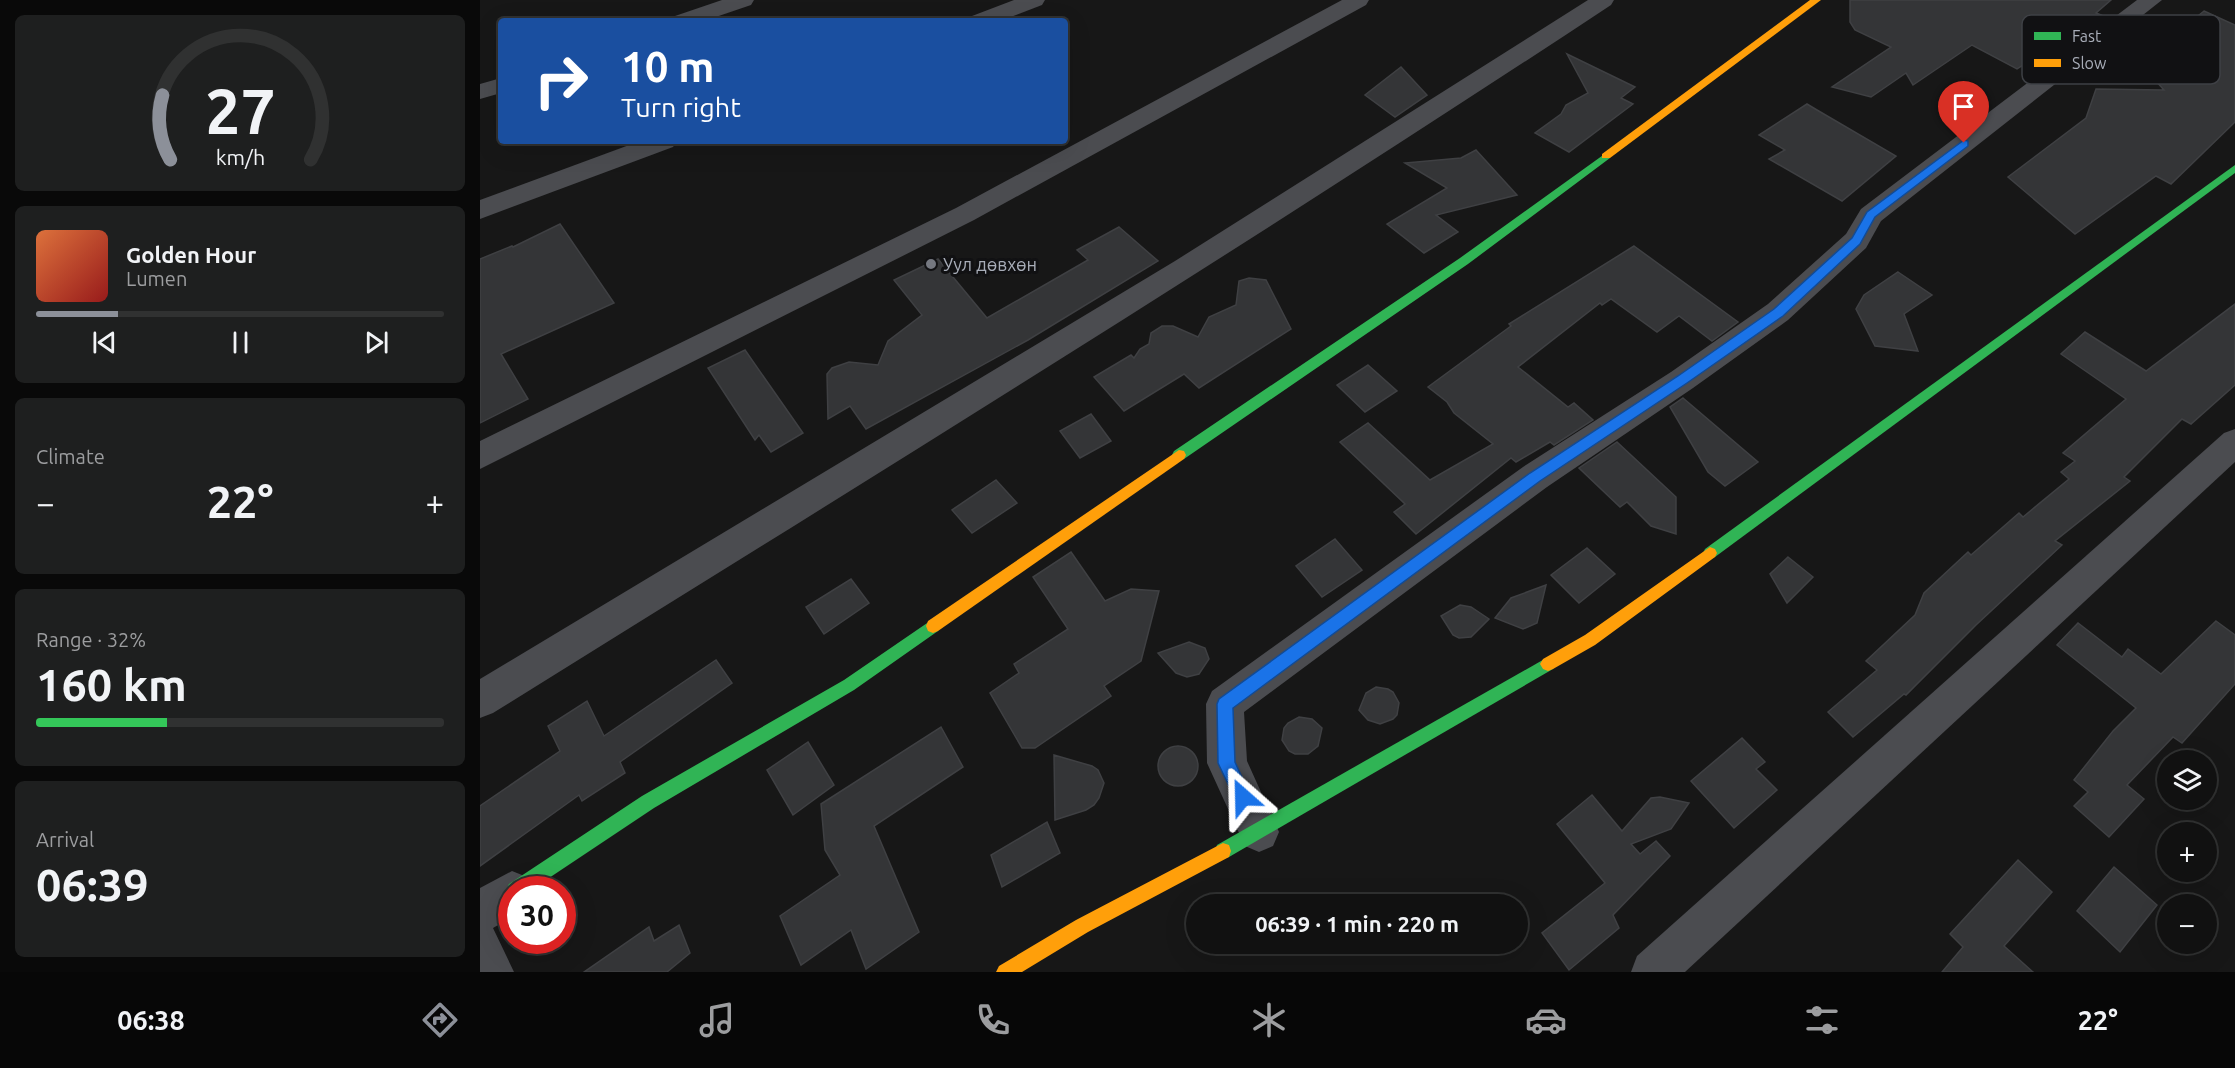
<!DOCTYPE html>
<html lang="en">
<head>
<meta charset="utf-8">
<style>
	body { margin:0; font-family:Ubuntu,sans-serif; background:#1e1f1f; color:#f1f3f6; height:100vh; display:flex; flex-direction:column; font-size:22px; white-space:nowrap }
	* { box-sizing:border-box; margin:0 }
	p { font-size:20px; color:#9c9d9f }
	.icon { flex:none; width:33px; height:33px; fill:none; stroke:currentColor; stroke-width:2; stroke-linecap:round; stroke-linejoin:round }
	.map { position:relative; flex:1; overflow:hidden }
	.drawer { display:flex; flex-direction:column; gap:15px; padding:15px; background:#090909; width:480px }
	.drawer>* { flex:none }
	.banner { position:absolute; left:18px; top:18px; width:570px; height:126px; border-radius:6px; box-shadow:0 6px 24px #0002,0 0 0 2px #303131; background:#1a4fa0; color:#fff; overflow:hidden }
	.buttons { position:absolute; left:1677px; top:750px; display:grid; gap:12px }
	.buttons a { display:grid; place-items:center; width:60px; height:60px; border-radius:50%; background:#111; box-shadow:0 6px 24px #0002,0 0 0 2px #303131; font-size:30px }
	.speed { position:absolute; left:18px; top:876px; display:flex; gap:12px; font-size:30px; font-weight:700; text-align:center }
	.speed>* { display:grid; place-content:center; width:78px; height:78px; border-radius:50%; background:#111; box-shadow:0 6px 24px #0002,0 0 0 2px #303131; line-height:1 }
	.speed .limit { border:9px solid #d22; background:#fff; color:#111 }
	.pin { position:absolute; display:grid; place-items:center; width:51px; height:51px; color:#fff; margin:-62px -26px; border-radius:50% 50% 50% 0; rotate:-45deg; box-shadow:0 0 6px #0007 }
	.pin .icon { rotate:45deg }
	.me { position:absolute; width:66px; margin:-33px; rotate:335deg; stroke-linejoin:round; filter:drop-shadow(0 0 4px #0008) }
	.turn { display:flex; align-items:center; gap:21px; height:126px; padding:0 24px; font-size:27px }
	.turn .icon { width:78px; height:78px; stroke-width:2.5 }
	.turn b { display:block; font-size:42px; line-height:51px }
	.big { font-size:45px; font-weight:700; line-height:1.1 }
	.drawer .widget { flex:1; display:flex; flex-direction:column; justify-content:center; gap:9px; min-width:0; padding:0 21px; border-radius:9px; background:#1e1f1f }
	.drawer .dial { align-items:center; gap:0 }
	.dial svg { height:156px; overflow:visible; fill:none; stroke:#303131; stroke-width:7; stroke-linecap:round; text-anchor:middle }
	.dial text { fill:#f1f3f6; stroke:none }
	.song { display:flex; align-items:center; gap:18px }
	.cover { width:72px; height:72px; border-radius:9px; background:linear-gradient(135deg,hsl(20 70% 55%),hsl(0 70% 35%)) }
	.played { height:6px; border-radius:3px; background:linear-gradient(90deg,#8c9099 20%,#303131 20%) }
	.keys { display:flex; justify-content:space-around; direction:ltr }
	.heat { display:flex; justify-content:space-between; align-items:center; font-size:33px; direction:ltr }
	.charge { height:9px; border-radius:4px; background:linear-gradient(90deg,#34c759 32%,#303131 0) }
	.trip { position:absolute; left:706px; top:894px; width:342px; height:60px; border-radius:30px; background:#111; box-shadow:0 6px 24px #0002,0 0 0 2px #303131; font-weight:700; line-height:60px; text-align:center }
	.dock { display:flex; height:96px; justify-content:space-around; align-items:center; background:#070707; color:#9c9d9f }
	.dock .icon { width:42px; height:42px }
	.dock .selected { color:#8c9099 }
	.dock b { font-size:27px; color:#f1f3f6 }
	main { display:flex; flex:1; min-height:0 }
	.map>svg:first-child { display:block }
	.building { fill:#343537; stroke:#3f4043; stroke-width:1.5 }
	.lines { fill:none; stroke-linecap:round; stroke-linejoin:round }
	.street { fill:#4b4c50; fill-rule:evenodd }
	.fast { fill:#30b455; fill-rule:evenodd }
	.slow { fill:#ff9f0a; fill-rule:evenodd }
	.route { fill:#1a73e8; stroke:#114b97; stroke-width:1.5 }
	.poi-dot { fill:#757880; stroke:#111113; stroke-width:2 }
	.labels { text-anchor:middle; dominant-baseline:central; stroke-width:6; stroke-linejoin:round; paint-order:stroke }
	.poi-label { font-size:18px; fill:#a8adb8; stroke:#111113; text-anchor:start }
	.key { fill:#111113; stroke:#3e4045; stroke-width:1.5 }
	.key-label { font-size:16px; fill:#a8adb8 }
</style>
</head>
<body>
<main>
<section class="drawer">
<div class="widget dial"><svg viewBox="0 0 100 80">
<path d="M14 69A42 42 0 1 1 86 69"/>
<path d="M14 69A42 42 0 0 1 10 36" stroke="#8c9099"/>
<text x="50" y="56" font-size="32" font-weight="700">27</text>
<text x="50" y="72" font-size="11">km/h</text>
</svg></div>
<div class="widget">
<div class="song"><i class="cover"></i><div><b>Golden Hour</b><p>Lumen</p></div></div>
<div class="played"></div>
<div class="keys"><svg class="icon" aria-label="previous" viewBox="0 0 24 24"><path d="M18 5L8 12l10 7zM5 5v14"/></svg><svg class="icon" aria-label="pause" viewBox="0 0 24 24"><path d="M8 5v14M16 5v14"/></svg><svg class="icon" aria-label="next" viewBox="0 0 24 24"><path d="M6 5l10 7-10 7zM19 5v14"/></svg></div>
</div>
<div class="widget"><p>Climate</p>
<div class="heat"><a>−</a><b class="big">22°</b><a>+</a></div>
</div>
<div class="widget"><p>Range · 32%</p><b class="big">160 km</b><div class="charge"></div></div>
<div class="widget"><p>Arrival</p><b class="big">06:39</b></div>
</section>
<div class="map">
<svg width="1755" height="972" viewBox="0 0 1755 972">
	<rect width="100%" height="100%" fill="#171717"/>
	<!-- building -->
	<g class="building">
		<path d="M1370 0H1631L1616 13 1621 15 1537 69 1492 45 1433 85 1426 73 1391 97 1352 87 1411 47 1375 30 1370 22Z"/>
		<path d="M1724 11 1755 25V122L1691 184 1676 176 1595 234 1528 177 1606 118 1616 89 1684 90 1660 63Z"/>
		<path d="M1087 54 1155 87 1141 98 1153 104 1089 152 1055 133 1081 114 1086 105 1108 93Z"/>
		<path d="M921 67 947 95 915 117 885 95Z"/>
		<path d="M1327 104 1337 110 1416 156 1362 201 1289 159 1305 150 1279 135Z"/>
		<path d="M996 150 1037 195 956 215 978 232 944 253 907 224 967 188 925 163 981 158Z"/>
		<path d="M80 224 134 303 21 354 48 399 0 423V259L32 246 33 247Z"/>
		<path d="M639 227 678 261 548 340 386 429 370 406 348 419 347 374 352 368 369 362 398 365 408 341 442 315 414 280 458 259 507 318 608 260 597 250Z"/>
		<path d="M1154 246 1258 322 1232 341 1199 316 1177 332 1131 299 1122 305 1120 303 1038 367 1088 407 1094 403 1113 420 1074 445 1070 442 1036 462 1031 458 936 534 914 512 925 504 860 442 888 423 950 480 1013 444 974 413 967 402 948 387 1031 326 1029 324Z"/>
		<path d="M1418 272 1452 295 1424 314 1438 351 1395 346 1376 309 1384 295Z"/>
		<path d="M769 278 786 280 811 329 719 388 704 374 644 411 614 377 651 355 654 358 660 349 669 344 671 333 682 326H693L718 337 729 317 756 305 759 281Z"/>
		<path d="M1755 304V385L1711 424 1702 419 1644 477 1650 481 1575 541 1582 545 1496 625 1426 695 1424 694 1373 737 1348 712 1397 670 1386 661 1435 615 1444 593 1488 552 1491 555 1539 513 1543 517 1589 479 1581 472 1595 461 1583 453 1646 399 1581 354 1605 332 1666 371Z"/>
		<path d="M265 350 323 433 291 452 279 435 275 440 228 368Z"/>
		<path d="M888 365 917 391 885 412 857 385Z"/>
		<path d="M1203 398 1278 462 1245 486 1228 472 1190 407Z"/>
		<path d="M611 414 631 441 600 458 580 431Z"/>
		<path d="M1137 442 1196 497V534L1171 526 1147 502 1140 507 1099 468Z"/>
		<path d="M516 480 537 503 492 533 472 510Z"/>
		<path d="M855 539 882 570 842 597 816 566Z"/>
		<path d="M1107 548 1135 574 1099 603 1071 575Z"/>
		<path d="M591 552 625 601 651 589 679 591 661 661 624 686 631 696 555 748H542L510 693 539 673 534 664 588 629 553 577Z"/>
		<path d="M1308 557 1333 577 1307 603 1290 574Z"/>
		<path d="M371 579 389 603 344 634 326 607Z"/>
		<path d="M1066 585 1057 623 1043 629 1015 618 1031 598Z"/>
		<path d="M980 605 991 607 1009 619 991 637 979 638 973 635 961 616Z"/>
		<path d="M1736 621 1755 635V684L1702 743 1693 737 1647 785 1664 799 1629 837 1594 806 1608 792 1594 780 1633 731 1656 708 1577 645 1598 623 1642 657 1648 649 1681 674Z"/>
		<path d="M709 642 725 648 729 659 719 674 707 677 696 673 678 653Z"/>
		<path d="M236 660 252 683 140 762 145 773 102 801 99 795 0 866V806L80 751 68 726 107 701 124 736Z"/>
		<path d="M896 687 908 689 913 692 919 703 917 715 913 719 900 724 888 720 879 710 886 693Z"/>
		<path d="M819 717 832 719 842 728 838 746 828 754H815L809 751 802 740 804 728 808 723Z"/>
		<path d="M461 727 483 767 394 826 439 932 386 969 371 930 321 965 300 916 360 875 345 850 341 804Z"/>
		<path d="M1262 738 1285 762 1276 769 1297 790 1254 828 1211 781Z"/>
		<path d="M328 742 354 785 313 815 287 770Z"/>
		<circle cx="698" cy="766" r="20"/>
		<path d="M574 755 612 766 618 770 624 783 619 798 614 805 606 810 575 820Z"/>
		<path d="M1112 795 1142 831 1171 798 1180 797 1209 803 1191 829 1151 844 1160 854 1176 841 1190 856 1133 915 1139 928 1089 970 1062 933 1125 883 1077 824Z"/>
		<path d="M567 822 580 853 522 887 511 855Z"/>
		<path d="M1538 860 1572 892 1524 946 1553 972H1462L1483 947 1470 934Z"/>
		<path d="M1634 867 1677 905 1640 952 1597 911Z"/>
		<path d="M199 925 210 953 187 972H104L169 927 174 941Z"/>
	</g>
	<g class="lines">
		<!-- street -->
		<g class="street">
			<path d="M242 0H274L271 5 224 21H192L195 16Z"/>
			<path d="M534 0H565L562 5 520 21H489L492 16Z"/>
			<path d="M862 0H889L886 5 494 220 0 469V441L476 208Z"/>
			<path d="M1108 0H1134L1131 5C763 248 388 480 13 713L0 718V679L695 261Z"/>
			<path d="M1657 0H1682L1401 221 1386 248 1308 320 1213 388 1067 487 764 712 767 761 799 832 793 846 779 852 765 846 727 763 726 704 732 691 1043 467 1191 372 1288 304 1366 234 1381 209Z"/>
			<path d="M21 78V93L0 99V84Z"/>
			<path d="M160 141H197L193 147 0 219V200Z"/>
			<path d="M1755 429V462L1205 972H1151L1157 956 1744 433Z"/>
			<path d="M32 871 47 877 52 890H32V917L13 928 34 972H0V888Z"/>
		</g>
		<!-- fast -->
		<g class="fast">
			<path d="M1126 153 1130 154V158L988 264 704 459H694L692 455 694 451 980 258Z"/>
			<path d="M1755 165V173L1235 557 1230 559 1225 557 1223 553 1225 549Z"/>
			<path d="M453 619 458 621 460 626 458 631 374 690 174 808 51 890H32V897L29 896 26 890 29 884 162 796 364 680Z"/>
			<path d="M1068 657 1073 659 1076 664 1073 669 749 857 743 859 737 857 735 851 737 845Z"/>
		</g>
		<!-- slow -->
		<g class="slow">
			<path d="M1330 0H1341L1130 158H1122V154Z"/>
			<path d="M699 450 704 451 706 455 704 459 458 631 453 633 448 631 446 626 448 621Z"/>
			<path d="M1230 547 1235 549 1237 553 1235 557 1115 645 1073 669 1068 671 1063 669 1060 664 1063 659 1105 635Z"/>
			<path d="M743 843 749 845 751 851 749 857 608 932 542 972H516L519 966 596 920Z"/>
		</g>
	</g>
	<!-- route -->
	<path class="route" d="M1484 140 1488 141V146L1395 217 1380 244 1303 316 1207 383 1060 481 753 708 755 762 771 797 768 803 763 806 757 803 738 763 737 704 739 699 1050 473 1198 376 1294 309 1372 238 1387 212Z"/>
	<!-- markers -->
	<circle class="poi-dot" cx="451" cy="264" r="6"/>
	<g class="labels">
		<!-- poi labels -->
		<g class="poi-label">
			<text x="463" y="264">Уул дөвхөн</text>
		</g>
	</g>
	<!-- legend -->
	<rect x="1542" y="15" width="198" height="69" rx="9" class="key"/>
	<rect x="1554" y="32" width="27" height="8" fill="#30b455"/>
	<rect x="1554" y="59" width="27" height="8" fill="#ff9f0a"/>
	<g class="key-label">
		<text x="1592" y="42">Fast</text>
		<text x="1592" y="69">Slow</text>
	</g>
</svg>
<div class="buttons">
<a><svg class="icon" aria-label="layers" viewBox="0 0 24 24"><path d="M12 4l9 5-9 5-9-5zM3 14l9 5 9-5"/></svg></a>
<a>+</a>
<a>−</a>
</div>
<div class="speed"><div class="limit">30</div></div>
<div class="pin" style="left:1484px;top:143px;background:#d93025"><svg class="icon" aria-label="arrive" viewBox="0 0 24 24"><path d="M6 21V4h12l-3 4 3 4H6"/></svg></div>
<svg class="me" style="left:763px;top:797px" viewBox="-20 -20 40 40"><path d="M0-17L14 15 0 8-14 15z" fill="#1a73e8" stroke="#fff" stroke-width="4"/></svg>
<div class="trip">06:39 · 1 min · 220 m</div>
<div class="banner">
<div class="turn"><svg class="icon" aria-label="right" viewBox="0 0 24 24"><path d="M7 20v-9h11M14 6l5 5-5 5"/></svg><div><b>10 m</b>Turn right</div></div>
</div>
</div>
</main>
<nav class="dock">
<b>06:38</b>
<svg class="icon selected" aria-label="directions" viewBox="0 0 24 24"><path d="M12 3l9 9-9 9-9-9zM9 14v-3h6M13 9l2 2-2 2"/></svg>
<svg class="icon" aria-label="music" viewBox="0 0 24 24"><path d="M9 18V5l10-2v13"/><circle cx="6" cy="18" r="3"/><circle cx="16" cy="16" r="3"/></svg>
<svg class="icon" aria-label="phone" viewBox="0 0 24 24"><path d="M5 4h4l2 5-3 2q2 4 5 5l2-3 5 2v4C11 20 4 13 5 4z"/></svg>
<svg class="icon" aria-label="climate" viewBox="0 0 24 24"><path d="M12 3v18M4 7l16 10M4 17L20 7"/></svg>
<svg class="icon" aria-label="car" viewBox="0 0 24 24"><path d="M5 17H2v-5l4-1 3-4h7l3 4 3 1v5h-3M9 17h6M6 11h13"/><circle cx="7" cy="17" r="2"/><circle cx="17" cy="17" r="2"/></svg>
<svg class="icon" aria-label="filters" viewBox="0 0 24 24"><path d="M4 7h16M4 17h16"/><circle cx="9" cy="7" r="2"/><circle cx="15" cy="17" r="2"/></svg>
<b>22°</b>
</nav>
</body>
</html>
